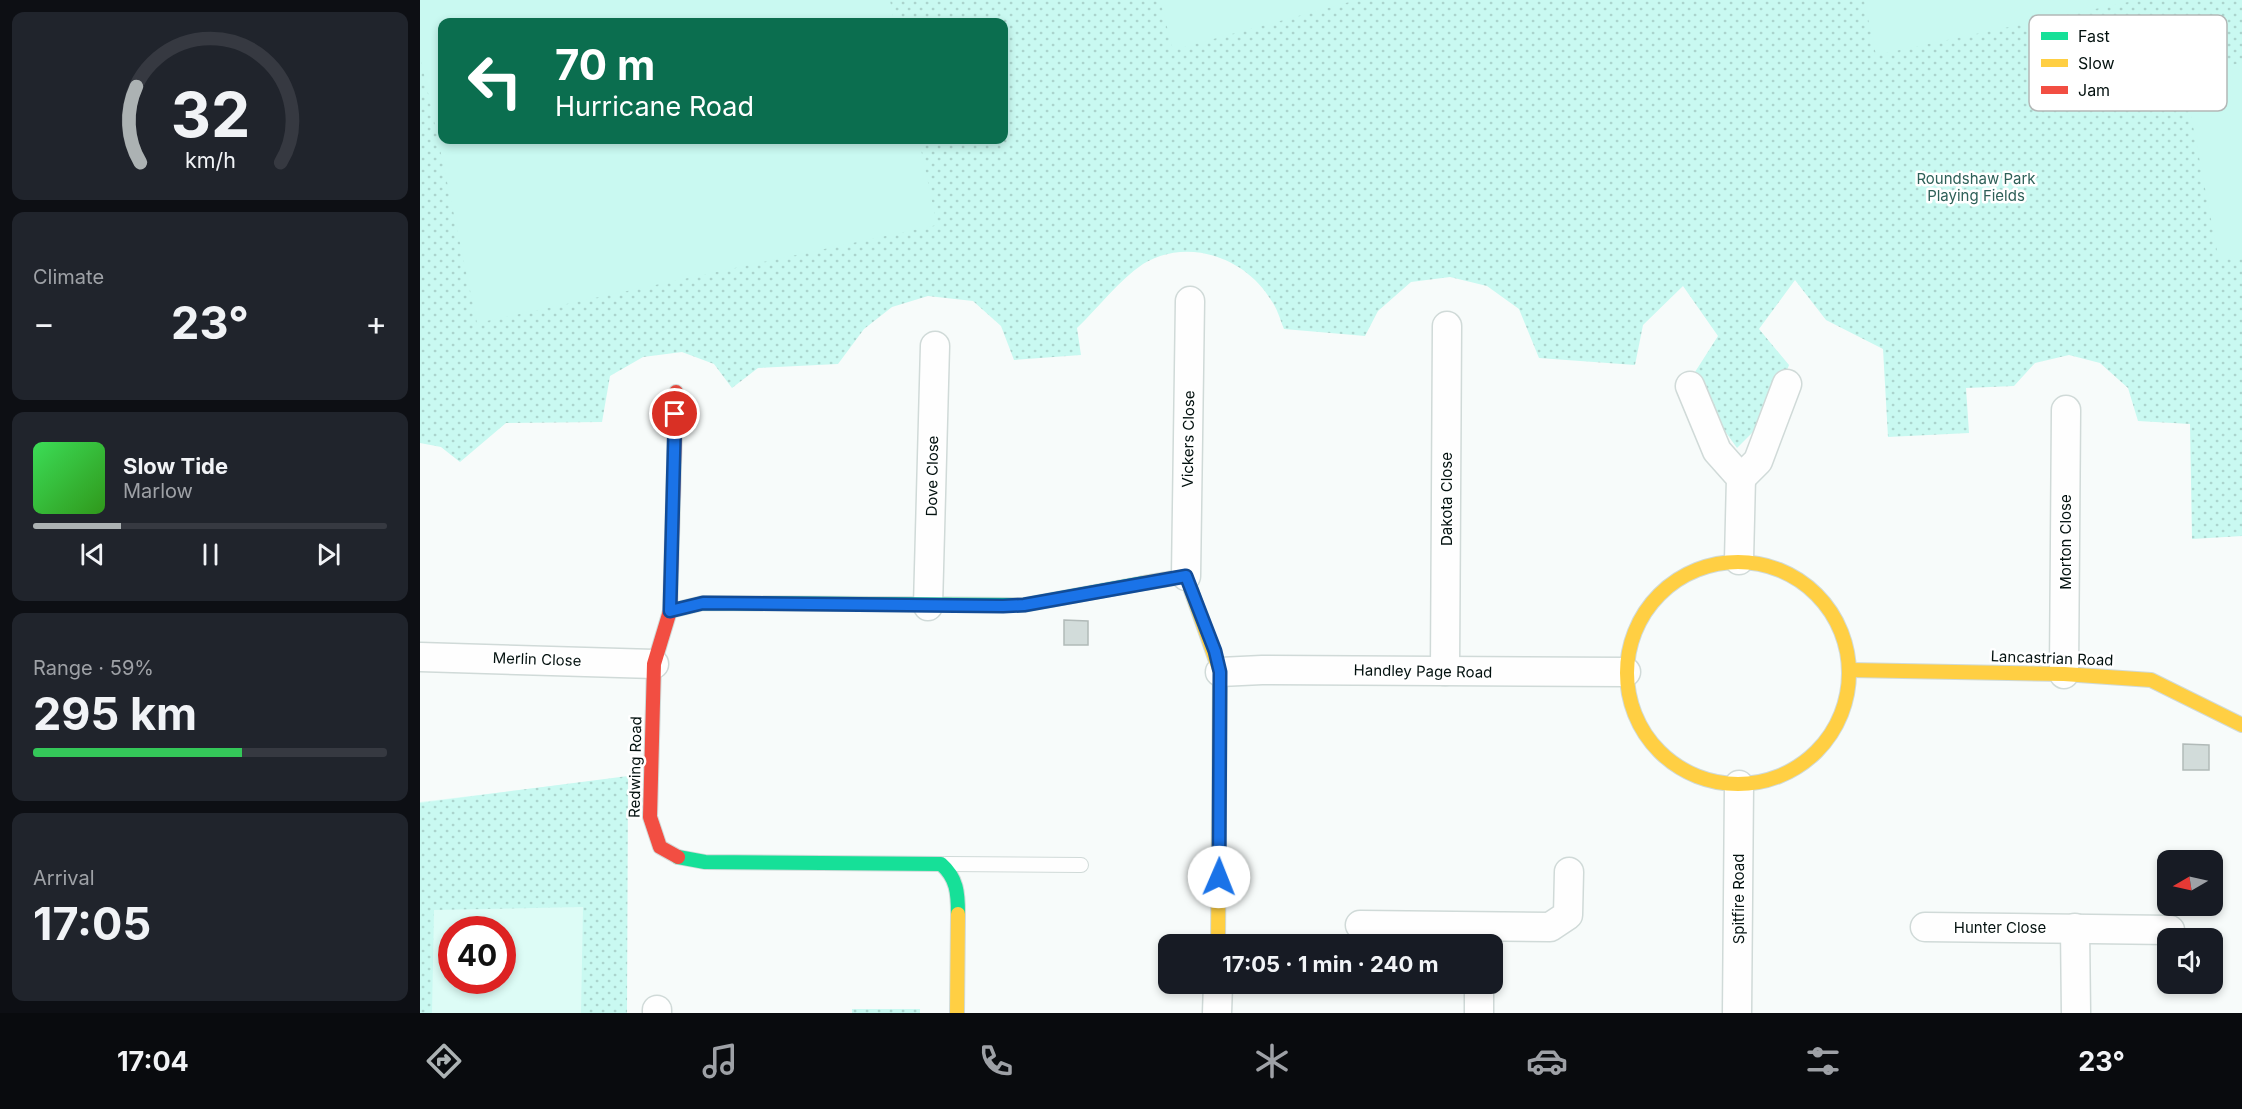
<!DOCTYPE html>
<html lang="en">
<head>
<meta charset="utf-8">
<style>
	body { margin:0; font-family:Inter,sans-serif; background:#20242c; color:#f1f3f6; height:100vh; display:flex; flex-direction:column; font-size:22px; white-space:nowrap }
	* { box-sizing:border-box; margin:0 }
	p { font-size:20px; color:#9ea1a6 }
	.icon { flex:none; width:33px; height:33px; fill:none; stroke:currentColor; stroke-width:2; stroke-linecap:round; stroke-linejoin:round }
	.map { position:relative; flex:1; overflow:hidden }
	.panel { display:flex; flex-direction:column; gap:12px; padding:12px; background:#0d0f14; width:420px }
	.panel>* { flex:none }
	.banner { position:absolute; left:18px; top:18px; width:570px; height:126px; border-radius:12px; box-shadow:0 3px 9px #0003; background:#0b6e4f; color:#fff; overflow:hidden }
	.needle { width:39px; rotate:261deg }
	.controls { position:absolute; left:1737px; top:850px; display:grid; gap:12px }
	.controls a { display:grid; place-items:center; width:66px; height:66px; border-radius:12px; background:#171b24; box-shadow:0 3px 9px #0003; font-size:30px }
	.speed { position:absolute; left:18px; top:916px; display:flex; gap:12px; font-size:30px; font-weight:700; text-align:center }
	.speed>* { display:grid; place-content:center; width:78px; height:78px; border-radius:50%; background:#171b24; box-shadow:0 3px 9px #0003; line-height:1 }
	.speed .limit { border:9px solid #d22; background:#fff; color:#111 }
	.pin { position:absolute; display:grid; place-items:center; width:51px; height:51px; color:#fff; margin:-26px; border:3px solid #fff; border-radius:50%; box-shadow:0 2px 6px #0007 }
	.me { position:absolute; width:66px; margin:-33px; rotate:1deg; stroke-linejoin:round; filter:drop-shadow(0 0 4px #0008) }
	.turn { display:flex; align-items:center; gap:21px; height:126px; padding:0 18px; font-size:27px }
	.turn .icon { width:78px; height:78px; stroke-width:2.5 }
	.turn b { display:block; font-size:42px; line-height:51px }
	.big { font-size:45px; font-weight:700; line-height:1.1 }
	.panel .tile { flex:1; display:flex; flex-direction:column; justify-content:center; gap:9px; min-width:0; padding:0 21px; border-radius:12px; background:#20242c }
	.panel .dial { align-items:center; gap:0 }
	.dial svg { height:156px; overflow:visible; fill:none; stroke:#363941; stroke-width:7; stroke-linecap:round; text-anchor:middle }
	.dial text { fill:#f1f3f6; stroke:none }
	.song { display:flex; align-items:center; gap:18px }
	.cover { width:72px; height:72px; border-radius:9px; background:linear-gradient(135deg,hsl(130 70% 55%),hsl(110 70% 35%)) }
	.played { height:6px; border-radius:3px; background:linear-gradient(90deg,#acb2b3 25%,#363941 25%) }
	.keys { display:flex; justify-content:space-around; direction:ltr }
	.heat { display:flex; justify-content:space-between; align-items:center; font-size:33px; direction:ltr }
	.charge { height:9px; border-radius:4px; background:linear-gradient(90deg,#34c759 59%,#363941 0) }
	.trip { position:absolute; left:738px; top:934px; width:345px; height:60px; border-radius:12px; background:#171b24; box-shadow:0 3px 9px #0003; font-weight:700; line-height:60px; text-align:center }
	.tab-bar { display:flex; height:96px; justify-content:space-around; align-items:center; background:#090b0e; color:#9ea1a6 }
	.tab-bar .icon { width:42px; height:42px }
	.tab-bar .selected { color:#acb2b3 }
	.tab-bar b { font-size:27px; color:#f1f3f6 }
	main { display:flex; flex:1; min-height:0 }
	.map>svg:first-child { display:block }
	.built { fill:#ddfcf6; fill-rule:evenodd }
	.park { fill:url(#park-dots); fill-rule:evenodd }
	.pitch { fill:#c9f9f1 }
	.building { fill:#d2dcda; stroke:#b1bab8; stroke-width:1.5 }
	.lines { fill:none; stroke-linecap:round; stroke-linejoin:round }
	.lane-casing { stroke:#d0dad8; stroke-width:16 }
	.street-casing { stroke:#d0dad8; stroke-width:31 }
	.fast-casing { stroke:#d0dad8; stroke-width:16 }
	.slow-casing { stroke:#d0dad8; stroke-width:16 }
	.jam-casing { stroke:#d0dad8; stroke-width:16 }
	.lane { stroke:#fefefe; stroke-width:14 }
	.street { stroke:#fefefe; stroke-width:28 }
	.fast { stroke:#16e098; stroke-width:14 }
	.slow { stroke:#ffcf43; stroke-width:14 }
	.jam { stroke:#f24e42; stroke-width:14 }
	.route-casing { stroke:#114b97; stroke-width:15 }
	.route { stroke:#1a73e8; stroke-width:10 }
	.labels { text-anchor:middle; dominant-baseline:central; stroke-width:5; stroke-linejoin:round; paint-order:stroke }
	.park-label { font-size:15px; fill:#2e6058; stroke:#fff }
	.street-label { font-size:15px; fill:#03110f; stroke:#fff }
	.key { fill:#fff; stroke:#b3b8b7; stroke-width:1.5 }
	.key-label { font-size:16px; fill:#03110f }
</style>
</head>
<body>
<main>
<section class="panel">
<div class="tile dial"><svg viewBox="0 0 100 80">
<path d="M14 69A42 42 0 1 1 86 69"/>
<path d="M14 69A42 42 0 0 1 12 30" stroke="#acb2b3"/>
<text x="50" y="56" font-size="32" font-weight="700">32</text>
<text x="50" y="72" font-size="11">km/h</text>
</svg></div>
<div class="tile"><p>Climate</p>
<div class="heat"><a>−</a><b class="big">23°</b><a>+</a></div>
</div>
<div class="tile">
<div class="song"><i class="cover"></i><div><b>Slow Tide</b><p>Marlow</p></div></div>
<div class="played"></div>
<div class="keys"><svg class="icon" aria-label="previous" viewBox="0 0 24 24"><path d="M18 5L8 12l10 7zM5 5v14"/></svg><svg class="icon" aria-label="pause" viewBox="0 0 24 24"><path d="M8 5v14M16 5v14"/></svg><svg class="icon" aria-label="next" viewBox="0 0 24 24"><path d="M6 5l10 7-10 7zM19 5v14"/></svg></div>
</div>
<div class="tile"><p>Range · 59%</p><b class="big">295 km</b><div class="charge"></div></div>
<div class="tile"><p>Arrival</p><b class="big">17:05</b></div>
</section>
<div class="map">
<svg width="1822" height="1013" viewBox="0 0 1822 1013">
	<defs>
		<pattern id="park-dots" width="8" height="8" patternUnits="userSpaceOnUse" patternTransform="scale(1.5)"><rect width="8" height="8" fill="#c9f9f1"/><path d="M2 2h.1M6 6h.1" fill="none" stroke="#abd4cd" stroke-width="1.8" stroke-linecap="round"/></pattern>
	</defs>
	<rect width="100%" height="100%" fill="#f7fbfa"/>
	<!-- built -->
	<path class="built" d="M207 777V1013H0V802ZM32 930H82V981H32Z"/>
	<!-- park -->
	<g class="park">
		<path d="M0 0H1822V536L1772 539 1770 424 1718 421 1708 388 1680 363 1649 355 1615 363 1594 386 1546 388 1549 433 1468 437 1463 349 1406 320 1375 280 1339 329 1369 365 1351 414 1317 448 1289 409 1275 372 1298 336 1263 286 1223 325 1215 365 1119 358 1099 309 1067 286 1030 277 991 282 958 311 945 336 864 329C860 319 857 308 851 300 825 257 767 237 723 264 699 280 678 308 657 328L661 355 594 360 581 326 553 301 508 296 472 307 444 329 418 364 338 368 312 388 294 364 262 352 223 357 190 376 182 422 86 423 40 462 21 447 0 443ZM22 22H584V140H22Z"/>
		<path d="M208 776 207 1013H161L163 907 14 910 12 1013H0V803Z"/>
		<rect x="432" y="1009" width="68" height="4"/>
	</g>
	<!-- pitch -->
	<g class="pitch">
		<path d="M0 0H470L474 22H22V140H499L517 225 57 323 0 55Z"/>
		<path d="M740 0H937L753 50Z"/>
		<path d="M1444 0H1718L1456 55Z"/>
		<path d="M1822 63V256L1799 261 1763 74Z"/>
	</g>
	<!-- building -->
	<g class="building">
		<path d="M644 620 668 621V645H644Z"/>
		<path d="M1763 744 1789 745V770H1763Z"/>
	</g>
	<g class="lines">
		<!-- lane casing -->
		<g class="lane-casing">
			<path id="lane" d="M526 864 661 865"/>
		</g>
		<!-- street casing -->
		<g class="street-casing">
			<g id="street">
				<path d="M1270 386 1297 451 1321 478 1319 560"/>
				<path d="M1321 478 1338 461 1367 384"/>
				<path d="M766 576 770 301"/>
				<path d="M508 606 515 346"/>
				<path d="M0 657 234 664"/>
				<path d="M1025 671 1027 326"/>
				<path d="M800 672 842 670 1206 672"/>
				<path d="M1644 674 1646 410"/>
				<path d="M940 925 1130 927 1148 915 1149 872"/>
				<path d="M1505 927 1750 930"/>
				<path d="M1655 928 1656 1013"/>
				<path d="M237 1013V1010"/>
				<path d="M797 1013 798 984"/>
				<path d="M1059 1013V984"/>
				<path d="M1317 1013 1319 785"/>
			</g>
		</g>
		<!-- fast casing -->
		<g class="fast-casing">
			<g id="fast">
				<path d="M250 611 283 603 604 605 724 583"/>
				<path d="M258 857 285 862 521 864C537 878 538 893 538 914"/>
			</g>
		</g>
		<!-- slow casing -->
		<g class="slow-casing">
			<g id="slow">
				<circle cx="1318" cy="673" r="111"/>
				<path d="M724 583 766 576 800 672 798 945"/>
				<path d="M1430 670 1644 674 1731 680 1822 725"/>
				<path d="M537 1013 538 914"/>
			</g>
		</g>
		<!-- jam casing -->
		<g class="jam-casing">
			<path id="jam" d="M256 392 250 611 234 664 230 817 240 847 258 857"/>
		</g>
		<!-- lane -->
		<use href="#lane" class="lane"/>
		<!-- street -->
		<use href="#street" class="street"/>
		<!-- fast -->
		<use href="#fast" class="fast"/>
		<!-- slow -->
		<use href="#slow" class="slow"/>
		<!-- jam -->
		<use href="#jam" class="jam"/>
	</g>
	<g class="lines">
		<!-- route casing -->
		<g class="route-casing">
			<path id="route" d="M255 414 250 611 283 603 583 606 604 605 766 576 795 651 800 672 799 877"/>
		</g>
		<!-- route -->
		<use href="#route" class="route"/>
	</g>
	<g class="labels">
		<!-- park labels -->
		<g class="park-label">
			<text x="1556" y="178">Roundshaw Park<tspan x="1556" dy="17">Playing Fields</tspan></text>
		</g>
		<!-- street labels -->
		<g class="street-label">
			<text transform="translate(768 439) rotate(-89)">Vickers Close</text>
			<text transform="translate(512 476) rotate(-89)">Dove Close</text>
			<text transform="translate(1026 499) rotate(-90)">Dakota Close</text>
			<text transform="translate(1645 542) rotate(-90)">Morton Close</text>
			<text transform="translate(1632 658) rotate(2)">Lancastrian Road</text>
			<text transform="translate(117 659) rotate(2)">Merlin Close</text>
			<text transform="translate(1003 671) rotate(1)">Handley Page Road</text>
			<text transform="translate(215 767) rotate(-89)">Redwing Road</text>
			<text transform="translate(1318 899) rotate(-90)">Spitfire Road</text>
			<text x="1580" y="927">Hunter Close</text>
		</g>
	</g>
	<!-- legend -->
	<rect x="1609" y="15" width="198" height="96" rx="9" class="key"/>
	<rect x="1621" y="32" width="27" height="8" fill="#16e098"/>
	<rect x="1621" y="59" width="27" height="8" fill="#ffcf43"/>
	<rect x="1621" y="86" width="27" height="8" fill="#f24e42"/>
	<g class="key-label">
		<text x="1658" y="42">Fast</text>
		<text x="1658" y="69">Slow</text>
		<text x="1658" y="96">Jam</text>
	</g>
</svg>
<div class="controls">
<a><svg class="needle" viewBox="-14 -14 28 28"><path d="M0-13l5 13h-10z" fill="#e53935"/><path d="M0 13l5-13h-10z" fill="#9ea1a6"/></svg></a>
<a><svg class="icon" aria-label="sound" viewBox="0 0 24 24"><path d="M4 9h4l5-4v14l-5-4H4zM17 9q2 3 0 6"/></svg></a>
</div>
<div class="speed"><div class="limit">40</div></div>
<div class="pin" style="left:255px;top:414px;background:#d93025"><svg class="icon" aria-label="arrive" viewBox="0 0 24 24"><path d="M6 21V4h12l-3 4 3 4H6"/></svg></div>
<svg class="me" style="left:799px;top:877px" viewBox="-20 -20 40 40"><circle r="19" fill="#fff"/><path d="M0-13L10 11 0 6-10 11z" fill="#1a73e8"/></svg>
<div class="trip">17:05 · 1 min · 240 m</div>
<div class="banner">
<div class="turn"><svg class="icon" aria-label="left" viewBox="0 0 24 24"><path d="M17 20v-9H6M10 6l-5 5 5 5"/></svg><div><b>70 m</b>Hurricane Road</div></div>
</div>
</div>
</main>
<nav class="tab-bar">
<b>17:04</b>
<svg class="icon selected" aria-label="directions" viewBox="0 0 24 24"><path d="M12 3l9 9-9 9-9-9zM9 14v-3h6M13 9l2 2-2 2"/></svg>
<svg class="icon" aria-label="music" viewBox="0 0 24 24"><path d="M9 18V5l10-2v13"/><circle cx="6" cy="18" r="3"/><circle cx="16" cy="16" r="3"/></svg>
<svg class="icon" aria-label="phone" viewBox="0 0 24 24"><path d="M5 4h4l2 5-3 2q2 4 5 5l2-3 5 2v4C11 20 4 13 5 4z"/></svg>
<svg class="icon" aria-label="climate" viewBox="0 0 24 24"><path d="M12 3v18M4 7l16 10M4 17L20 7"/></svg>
<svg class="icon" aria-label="car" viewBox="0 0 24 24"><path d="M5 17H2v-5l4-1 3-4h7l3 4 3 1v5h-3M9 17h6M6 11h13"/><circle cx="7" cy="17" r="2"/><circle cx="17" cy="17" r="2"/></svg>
<svg class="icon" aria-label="filters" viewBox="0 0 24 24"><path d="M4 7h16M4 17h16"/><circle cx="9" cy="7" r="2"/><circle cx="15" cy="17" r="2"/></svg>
<b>23°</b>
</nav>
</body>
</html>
